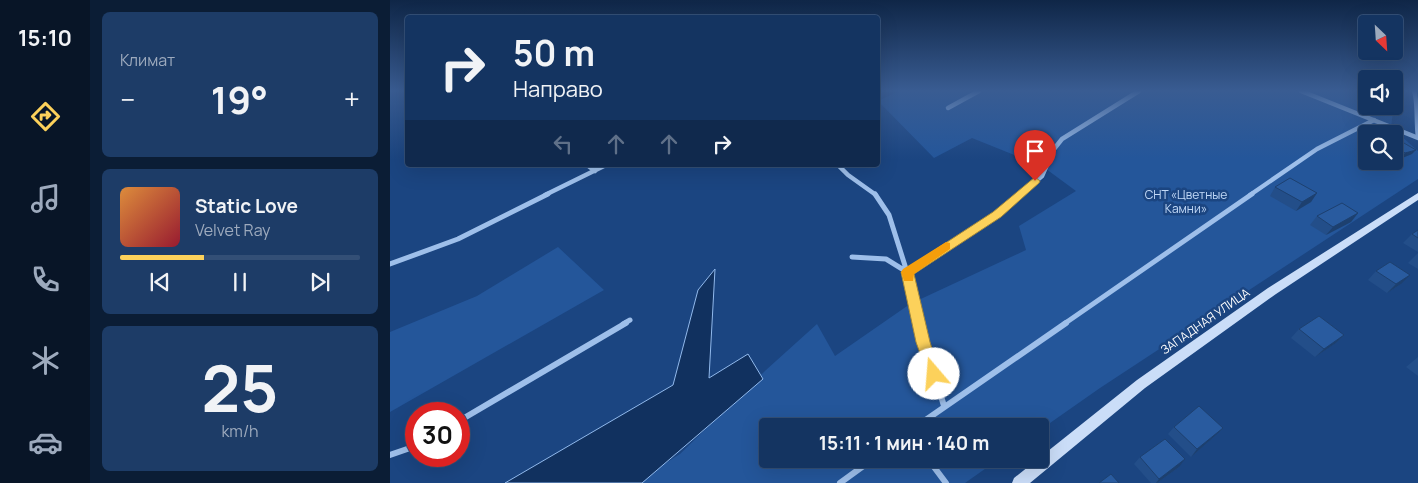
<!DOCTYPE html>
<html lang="ru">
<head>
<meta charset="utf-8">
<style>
	body { margin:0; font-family:Manrope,sans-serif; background:#1d3c67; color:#f1f3f6; height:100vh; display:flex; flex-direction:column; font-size:19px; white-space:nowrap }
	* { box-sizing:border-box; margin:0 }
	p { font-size:16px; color:#9daabd }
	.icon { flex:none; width:28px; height:28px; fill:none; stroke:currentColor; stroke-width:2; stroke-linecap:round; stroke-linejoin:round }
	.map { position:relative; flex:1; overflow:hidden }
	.panel { display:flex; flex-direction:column; gap:12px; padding:12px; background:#0b1d35; width:300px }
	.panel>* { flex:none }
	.top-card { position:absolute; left:15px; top:15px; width:475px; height:152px; border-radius:5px; box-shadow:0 5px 20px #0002,0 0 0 1px #334f76; background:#143461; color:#f1f3f6; overflow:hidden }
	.needle { width:32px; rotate:155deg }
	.buttons { position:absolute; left:968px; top:15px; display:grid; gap:10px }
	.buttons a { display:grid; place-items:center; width:45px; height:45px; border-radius:5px; background:#143461; box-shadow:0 5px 20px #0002,0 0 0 1px #334f76; font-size:25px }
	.speed { position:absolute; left:15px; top:402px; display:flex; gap:10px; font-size:25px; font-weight:700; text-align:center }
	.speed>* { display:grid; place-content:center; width:65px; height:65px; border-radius:50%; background:#143461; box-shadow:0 5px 20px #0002,0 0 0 1px #334f76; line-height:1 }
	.speed .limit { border:8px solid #d22; background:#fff; color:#111 }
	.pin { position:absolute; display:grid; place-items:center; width:42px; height:42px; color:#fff; margin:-51px -21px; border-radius:50% 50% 50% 0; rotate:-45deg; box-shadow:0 0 5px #0007 }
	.pin .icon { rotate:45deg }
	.me { position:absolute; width:55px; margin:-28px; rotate:342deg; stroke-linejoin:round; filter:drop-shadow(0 0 4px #0008) }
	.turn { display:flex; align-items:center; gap:18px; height:105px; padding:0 25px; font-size:22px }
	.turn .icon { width:65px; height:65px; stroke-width:2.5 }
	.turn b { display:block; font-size:35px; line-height:42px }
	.lanes { display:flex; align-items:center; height:48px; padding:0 25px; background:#0003; justify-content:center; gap:25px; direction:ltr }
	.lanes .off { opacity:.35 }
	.big { font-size:38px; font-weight:700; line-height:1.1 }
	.panel .card { flex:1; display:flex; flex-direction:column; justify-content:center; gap:8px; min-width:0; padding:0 18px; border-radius:8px; background:#1d3c67 }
	.panel .dial { align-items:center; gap:0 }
	.dial b { font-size:65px; line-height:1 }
	.song { display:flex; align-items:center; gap:15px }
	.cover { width:60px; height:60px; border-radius:8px; background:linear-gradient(135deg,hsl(30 70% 55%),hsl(350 70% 35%)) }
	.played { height:5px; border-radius:2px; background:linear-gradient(90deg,#fcd15b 35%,#334f76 35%) }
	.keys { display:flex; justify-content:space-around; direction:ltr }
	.heat { display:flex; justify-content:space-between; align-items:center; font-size:28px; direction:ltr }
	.trip { position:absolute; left:369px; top:418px; width:290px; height:50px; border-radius:5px; background:#143461; box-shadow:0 5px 20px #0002,0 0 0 1px #334f76; font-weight:700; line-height:50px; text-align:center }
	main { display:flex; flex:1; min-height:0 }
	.tab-bar { display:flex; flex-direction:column; width:90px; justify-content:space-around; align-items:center; background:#081527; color:#9daabd }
	.tab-bar .icon { width:35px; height:35px }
	.tab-bar .current { color:#fcd15b }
	.tab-bar b { font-size:22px; color:#f1f3f6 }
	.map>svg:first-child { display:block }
	.green { fill:#24569a; fill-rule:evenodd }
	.water { fill:#11315f; stroke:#91b9ec }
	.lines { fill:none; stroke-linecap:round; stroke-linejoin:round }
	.minor-far2 { stroke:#9ebfea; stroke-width:4.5 }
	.minor-far1 { stroke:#9ebfea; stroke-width:5 }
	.minor { stroke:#9ebfea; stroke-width:6 }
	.secondary { fill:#caddf8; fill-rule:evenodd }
	.wall { fill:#234e89 }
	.shaded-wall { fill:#1d406f }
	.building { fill:#295b9f; stroke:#1d406f }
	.route { fill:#fcd15b; stroke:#a4883b }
	.slow { fill:#f59e0b }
	.labels { text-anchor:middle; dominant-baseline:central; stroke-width:5; stroke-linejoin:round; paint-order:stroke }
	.park-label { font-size:12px; fill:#c3daf8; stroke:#1b4581 }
	.street-label { font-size:12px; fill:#fff; stroke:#1b4581 }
</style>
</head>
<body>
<main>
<nav class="tab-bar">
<b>15:10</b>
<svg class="icon current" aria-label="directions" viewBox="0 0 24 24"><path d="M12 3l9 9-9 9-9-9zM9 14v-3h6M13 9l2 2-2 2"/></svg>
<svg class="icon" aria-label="music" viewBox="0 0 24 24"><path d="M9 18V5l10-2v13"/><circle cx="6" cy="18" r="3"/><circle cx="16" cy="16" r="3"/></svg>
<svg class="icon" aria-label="phone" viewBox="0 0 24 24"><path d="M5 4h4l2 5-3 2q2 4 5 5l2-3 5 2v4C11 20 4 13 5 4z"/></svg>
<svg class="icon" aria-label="climate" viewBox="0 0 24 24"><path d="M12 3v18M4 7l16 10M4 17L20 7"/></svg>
<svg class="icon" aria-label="car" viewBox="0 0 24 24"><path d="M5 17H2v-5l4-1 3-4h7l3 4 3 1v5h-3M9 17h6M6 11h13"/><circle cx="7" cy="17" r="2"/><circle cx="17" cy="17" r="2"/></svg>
</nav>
<section class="panel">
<div class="card"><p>Климат</p>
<div class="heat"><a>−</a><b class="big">19°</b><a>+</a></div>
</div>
<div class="card">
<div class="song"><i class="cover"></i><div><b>Static Love</b><p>Velvet Ray</p></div></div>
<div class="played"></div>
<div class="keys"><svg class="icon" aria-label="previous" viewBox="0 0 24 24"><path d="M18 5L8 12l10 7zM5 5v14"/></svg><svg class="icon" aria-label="pause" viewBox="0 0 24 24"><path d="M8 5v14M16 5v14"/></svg><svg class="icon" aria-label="next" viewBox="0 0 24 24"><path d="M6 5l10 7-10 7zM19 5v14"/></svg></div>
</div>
<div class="card dial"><b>25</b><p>km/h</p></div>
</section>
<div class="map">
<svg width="1028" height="483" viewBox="0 0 1028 483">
	<rect width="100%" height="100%" fill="#1b4581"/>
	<!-- green -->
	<g class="green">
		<path d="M509 91H976V106H1004V91H1006L1001 127 1028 151V179L710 388 650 430V426H378V459H609L575 483H244L290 454 376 370 427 324 445 356 520 304 636 250 629 226 686 191 652 166 582 138 544 158 488 101ZM976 134H1004V161H976Z"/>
		<path d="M168 247 214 290 0 412V332L87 296Z"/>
	</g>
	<!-- water -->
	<path class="water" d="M325 269 319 378 358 354 373 379 252 483H115L283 385 308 290Z"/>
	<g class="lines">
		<!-- minor-far2 -->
		<g class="minor-far2">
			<path d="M911 91 1028 138"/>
			<path d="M1024 91C1028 101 1026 124 1028 137"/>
			<path d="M558 108 589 91"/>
			<path d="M197 165 205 171"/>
			<path d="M448 165 458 175 486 195"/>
			<path d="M155 195 216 165"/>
			<path d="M630 195 652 176 664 149 672 139 749 91"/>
			<path d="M860 195 927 149 984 120"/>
		</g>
		<!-- minor-far1 -->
		<g class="minor-far1">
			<path d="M462 257 496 259 517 272 499 215 485 194"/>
			<path d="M0 264 68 239 158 194"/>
			<path d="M233 324 240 320"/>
			<path d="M529 324 517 272 607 215 631 194"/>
			<path d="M674 324 862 194"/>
		</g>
		<!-- minor -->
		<g class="minor">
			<path d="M529 323 554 406"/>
			<path d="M69 421 236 323"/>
			<path d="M527 426 676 323"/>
			<path d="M0 455 26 446"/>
			<path d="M538 459 556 483"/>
			<path d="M450 483 483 459"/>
		</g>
		<!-- secondary -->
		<path class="secondary" d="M1028 193V200L886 294 755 388 640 483H622L624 478 747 380 878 288Z"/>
	</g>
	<!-- wall -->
	<g class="wall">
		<path d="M1004 140 1022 154 1012 158 1004 153Z"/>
		<path d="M885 187 927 193 921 202 906 211 880 196Z"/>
		<path d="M968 213 961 222 936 235 920 225 927 216Z"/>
		<path d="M1028 230V252L1013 243 1022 234Z"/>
		<path d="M1028 253V269L1018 263Z"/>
		<path d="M986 271 1011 284 997 293 978 280Z"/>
		<path d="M909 329 954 335 946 343 925 357 901 338Z"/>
		<path d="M1028 357V376L1016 367Z"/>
		<path d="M784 427 826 435 801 457 778 434Z"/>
		<path d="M750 457 789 467 767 483H761L744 464Z"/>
	</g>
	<!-- shaded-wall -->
	<g class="shaded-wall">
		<path d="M1026 150 1022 154 1012 158 1015 153Z"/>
		<path d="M927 193 921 202 906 211 912 202Z"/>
		<path d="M968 213 961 222 936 235 943 227Z"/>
		<path d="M1020 275 1011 284 997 293 1006 284Z"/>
		<path d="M954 335 946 343 925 357 934 349Z"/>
		<path d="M833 428 826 435 801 457 807 449Z"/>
		<path d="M795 459 789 467 767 483H766L769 479Z"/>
	</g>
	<!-- building -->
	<g class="building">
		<path d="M1007 139 1026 150 1015 153 1004 146V140Z"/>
		<path d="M900 178 927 193 912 202 885 187Z"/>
		<path d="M952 203 968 213 943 227 927 216Z"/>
		<path d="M1028 230V238L1022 234Z"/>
		<path d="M1000 262 1020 275 1006 284 986 271Z"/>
		<path d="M929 316 954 335 934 349 909 329Z"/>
		<path d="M809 406 833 428 807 449 784 427Z"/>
		<path d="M775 439 795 459 769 479 750 457Z"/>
		<path d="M721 474 729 483H709Z"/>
	</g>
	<!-- sky -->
	<linearGradient id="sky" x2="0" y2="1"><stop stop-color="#0f2647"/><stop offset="0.57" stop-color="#395c92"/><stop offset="1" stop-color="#395c92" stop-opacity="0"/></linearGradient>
	<rect width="1028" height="159" fill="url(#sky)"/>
	<!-- route -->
	<path class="route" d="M645 177 650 181 649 183 611 217 524 274 540 342 550 374 548 379 544 380 539 379 526 342 511 272 603 212Z"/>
	<!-- slow -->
	<path class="slow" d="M556 242 560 243V249L524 274 523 281H514L511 272 513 269Z"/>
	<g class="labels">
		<!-- park labels -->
		<g class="park-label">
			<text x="796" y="194">СНТ «Цветные<tspan x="796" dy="14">Камни»</tspan></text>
		</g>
		<!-- street labels -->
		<g class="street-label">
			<text transform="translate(815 321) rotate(-35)">ЗАПАДНАЯ УЛИЦА</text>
		</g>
	</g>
</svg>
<div class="buttons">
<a><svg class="needle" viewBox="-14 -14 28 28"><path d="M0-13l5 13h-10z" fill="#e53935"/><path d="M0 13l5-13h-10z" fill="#9daabd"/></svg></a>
<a><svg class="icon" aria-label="sound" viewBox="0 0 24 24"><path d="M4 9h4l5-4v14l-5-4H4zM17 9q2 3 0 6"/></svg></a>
<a><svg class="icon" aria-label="search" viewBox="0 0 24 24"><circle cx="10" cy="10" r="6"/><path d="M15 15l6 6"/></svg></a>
</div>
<div class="speed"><div class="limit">30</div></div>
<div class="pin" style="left:645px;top:181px;background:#d93025"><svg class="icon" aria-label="arrive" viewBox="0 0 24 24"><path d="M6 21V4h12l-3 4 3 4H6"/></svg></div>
<svg class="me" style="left:544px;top:374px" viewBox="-20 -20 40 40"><circle r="19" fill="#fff"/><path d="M0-13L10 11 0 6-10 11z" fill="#fcd15b"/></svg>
<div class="trip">15:11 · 1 мин · 140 m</div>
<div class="top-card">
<div class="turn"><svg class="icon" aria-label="right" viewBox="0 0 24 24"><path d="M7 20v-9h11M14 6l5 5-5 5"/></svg><div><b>50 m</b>Направо</div></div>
<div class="lanes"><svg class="icon off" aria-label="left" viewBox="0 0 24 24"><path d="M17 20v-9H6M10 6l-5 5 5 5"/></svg><svg class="icon off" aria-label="ahead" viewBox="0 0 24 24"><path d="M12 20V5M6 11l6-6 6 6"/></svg><svg class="icon off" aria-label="ahead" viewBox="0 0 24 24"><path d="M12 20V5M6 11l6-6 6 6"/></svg><svg class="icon" aria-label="right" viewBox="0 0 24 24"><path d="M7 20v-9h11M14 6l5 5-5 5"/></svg></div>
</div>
</div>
</main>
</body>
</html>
